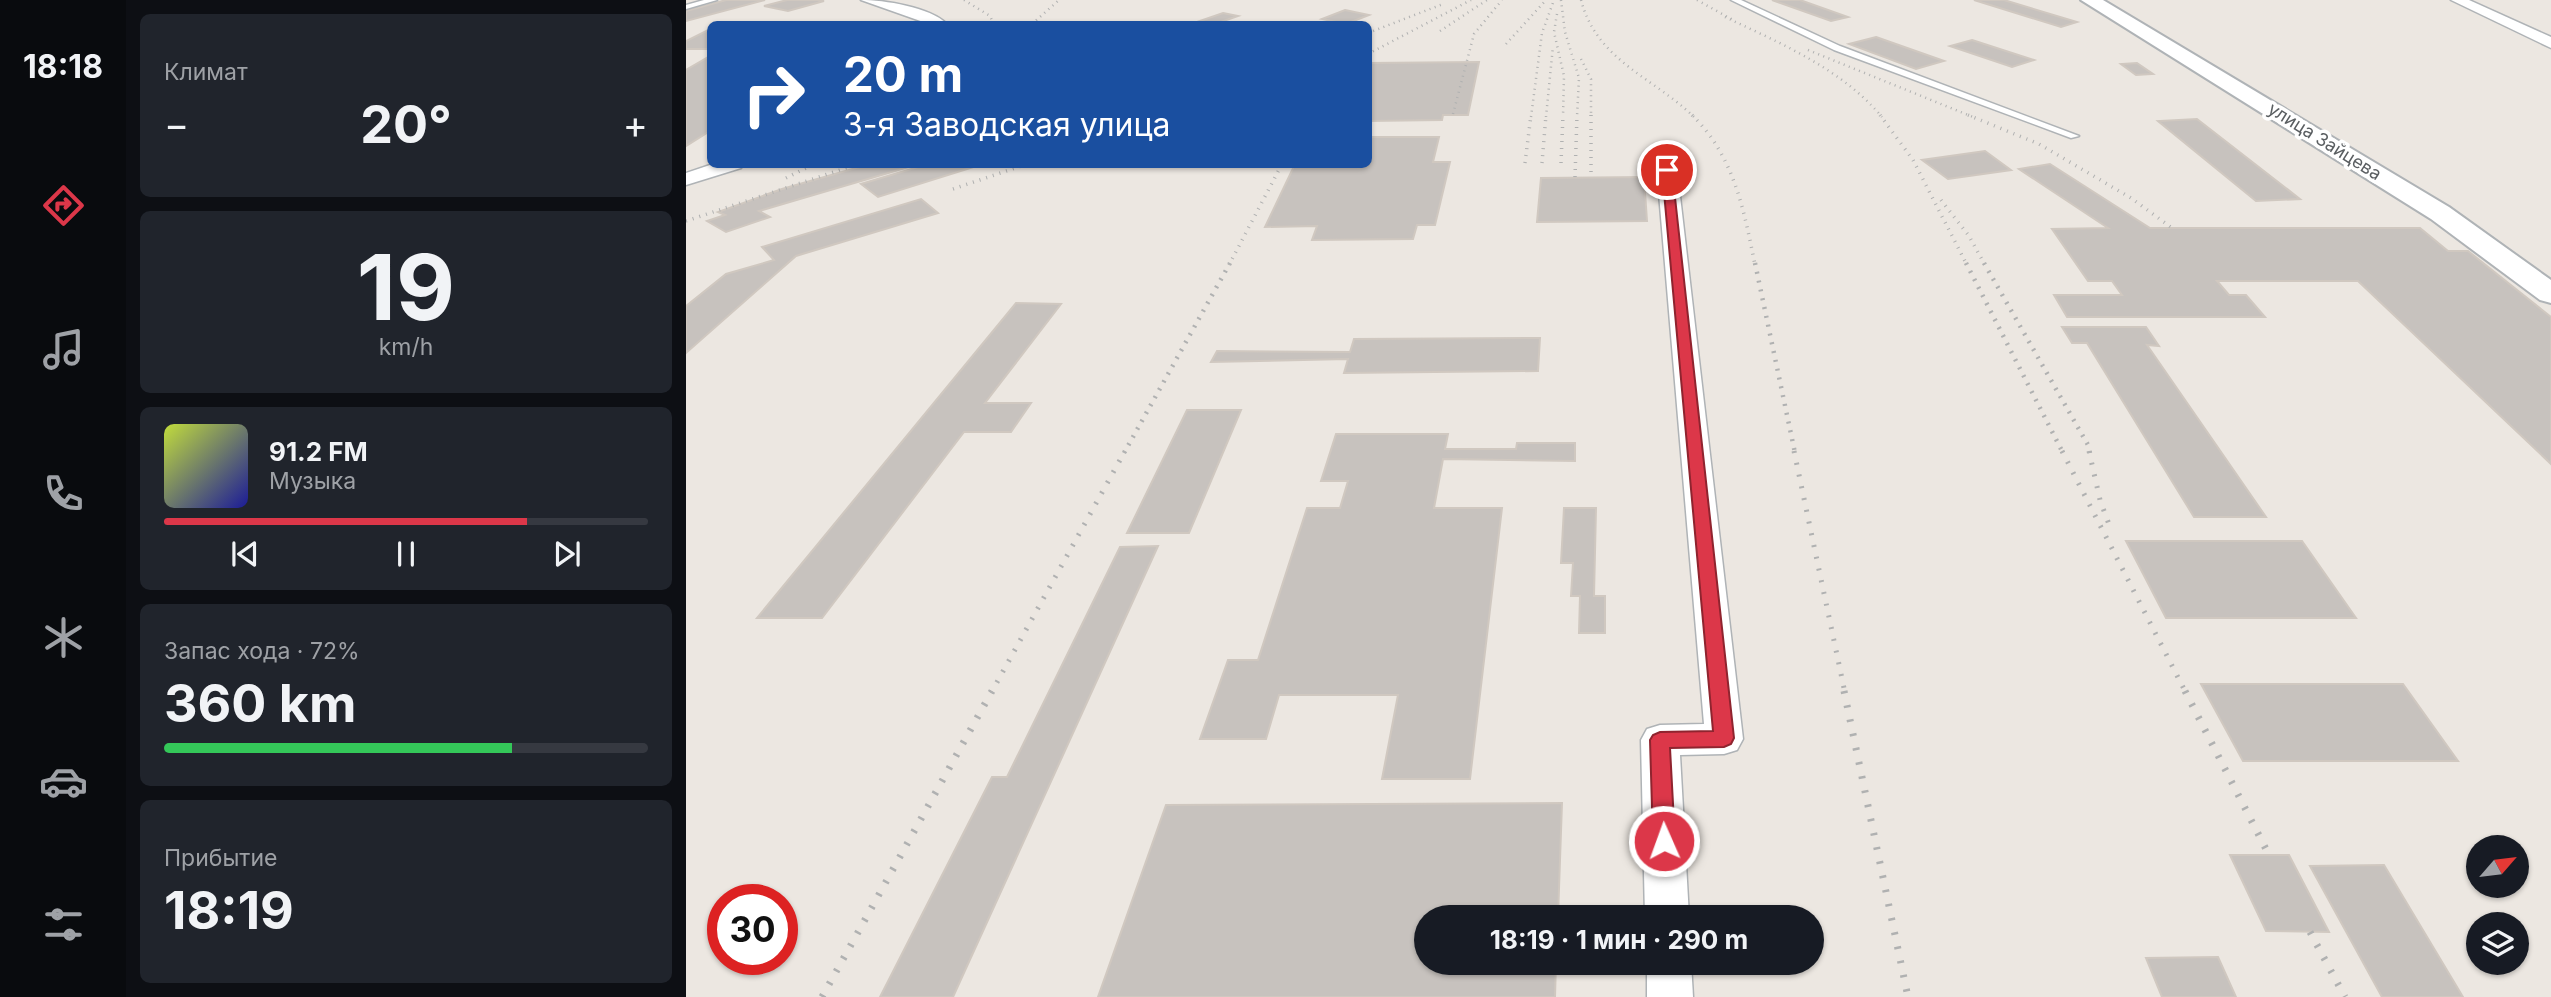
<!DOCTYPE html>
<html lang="ru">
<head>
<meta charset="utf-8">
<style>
	body { margin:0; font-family:Inter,sans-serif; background:#20242c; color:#f1f3f6; height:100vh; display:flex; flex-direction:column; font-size:26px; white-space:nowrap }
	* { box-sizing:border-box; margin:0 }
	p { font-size:23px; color:#9ea1a6 }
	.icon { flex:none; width:38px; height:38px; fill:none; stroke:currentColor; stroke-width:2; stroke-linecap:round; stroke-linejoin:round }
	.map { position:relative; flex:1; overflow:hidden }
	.sheet { display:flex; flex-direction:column; gap:14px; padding:14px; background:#0d0f14; width:560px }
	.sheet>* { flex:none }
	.top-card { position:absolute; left:21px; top:21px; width:665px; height:147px; border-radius:10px; box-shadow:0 2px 5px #0004; background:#1a4fa0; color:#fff; overflow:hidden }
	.needle { width:46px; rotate:62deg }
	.tools { position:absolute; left:1780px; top:835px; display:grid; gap:14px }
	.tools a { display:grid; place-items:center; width:63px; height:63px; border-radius:50%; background:#171b24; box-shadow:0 2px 5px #0004; font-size:35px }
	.speed { position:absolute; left:21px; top:884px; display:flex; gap:14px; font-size:35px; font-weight:700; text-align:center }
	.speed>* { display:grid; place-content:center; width:91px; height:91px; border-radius:50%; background:#171b24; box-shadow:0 2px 5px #0004; line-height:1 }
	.speed .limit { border:10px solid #d22; background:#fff; color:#111 }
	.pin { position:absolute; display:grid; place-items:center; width:60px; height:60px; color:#fff; margin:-30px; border:4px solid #fff; border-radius:50%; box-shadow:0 2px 7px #0007 }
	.me { position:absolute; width:77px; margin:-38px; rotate:358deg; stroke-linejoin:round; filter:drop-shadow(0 0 5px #0008) }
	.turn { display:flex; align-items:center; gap:24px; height:147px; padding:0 21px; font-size:32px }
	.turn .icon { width:91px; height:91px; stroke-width:2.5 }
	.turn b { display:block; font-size:49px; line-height:60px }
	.big { font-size:52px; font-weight:700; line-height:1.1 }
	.sheet .card { flex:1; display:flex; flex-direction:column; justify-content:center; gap:10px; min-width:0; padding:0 24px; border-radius:10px; background:#20242c }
	.sheet .dial { align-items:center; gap:0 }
	.dial b { font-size:91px; line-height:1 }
	.song { display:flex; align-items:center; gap:21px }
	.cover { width:84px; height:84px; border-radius:10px; background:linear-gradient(135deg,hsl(70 70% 55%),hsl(240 70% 35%)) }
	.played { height:7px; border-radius:4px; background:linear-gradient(90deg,#dc3749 75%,#363941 75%) }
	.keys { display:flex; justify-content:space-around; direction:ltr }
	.heat { display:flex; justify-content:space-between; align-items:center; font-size:38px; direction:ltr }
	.charge { height:10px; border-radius:5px; background:linear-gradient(90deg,#34c759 72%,#363941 0) }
	.trip { position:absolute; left:728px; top:905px; width:410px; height:70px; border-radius:35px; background:#171b24; box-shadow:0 2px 5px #0004; font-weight:700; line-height:70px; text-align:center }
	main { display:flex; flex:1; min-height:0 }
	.tab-bar { display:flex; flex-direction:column; width:126px; justify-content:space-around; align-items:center; background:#090b0e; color:#9ea1a6 }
	.tab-bar .icon { width:49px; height:49px }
	.tab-bar .current { color:#dc3749 }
	.tab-bar b { font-size:32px; color:#f1f3f6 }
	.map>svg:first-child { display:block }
	.building { fill:#c7c2be; stroke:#d0c8c0; stroke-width:2 }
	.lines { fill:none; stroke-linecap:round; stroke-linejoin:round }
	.service-casing { stroke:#afb3b6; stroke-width:3 }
	.minor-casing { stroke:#afb3b6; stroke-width:3 }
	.tertiary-casing { stroke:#afb3b6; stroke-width:4 }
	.service { fill:#fff; fill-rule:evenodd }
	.minor { fill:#fff; fill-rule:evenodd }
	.tertiary { fill:#fff; fill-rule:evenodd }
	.rail-far4 { stroke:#b0b1b1; stroke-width:2.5; stroke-dasharray:1 4.5; stroke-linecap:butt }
	.rail-far3 { stroke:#b0b1b1; stroke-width:3.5; stroke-dasharray:1 6; stroke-linecap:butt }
	.rail-far2 { stroke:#b0b1b1; stroke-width:4.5; stroke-dasharray:2 7; stroke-linecap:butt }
	.rail-far1 { stroke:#b0b1b1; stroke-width:5; stroke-dasharray:2 10; stroke-linecap:butt }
	.rail { stroke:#b0b1b1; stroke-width:7; stroke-dasharray:2.5 12; stroke-linecap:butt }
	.route { fill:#dc3749; stroke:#8f242f; stroke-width:2 }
	.labels { text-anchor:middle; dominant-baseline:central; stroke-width:7; stroke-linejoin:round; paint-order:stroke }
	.far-street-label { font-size:18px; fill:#5a5e61; stroke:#fff }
</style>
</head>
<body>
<main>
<nav class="tab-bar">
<b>18:18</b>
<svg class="icon current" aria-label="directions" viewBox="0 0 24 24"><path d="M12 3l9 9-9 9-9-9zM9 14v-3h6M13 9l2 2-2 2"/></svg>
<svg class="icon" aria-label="music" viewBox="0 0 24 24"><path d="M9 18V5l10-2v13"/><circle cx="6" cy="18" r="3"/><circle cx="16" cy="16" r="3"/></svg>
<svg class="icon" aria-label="phone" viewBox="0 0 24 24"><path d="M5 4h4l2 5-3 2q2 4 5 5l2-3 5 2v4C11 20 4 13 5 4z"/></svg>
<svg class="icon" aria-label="climate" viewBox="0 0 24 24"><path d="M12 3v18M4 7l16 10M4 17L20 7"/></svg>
<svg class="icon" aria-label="car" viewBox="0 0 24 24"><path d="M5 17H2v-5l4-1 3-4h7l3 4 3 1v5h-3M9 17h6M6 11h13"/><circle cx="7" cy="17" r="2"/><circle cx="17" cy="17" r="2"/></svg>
<svg class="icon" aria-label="filters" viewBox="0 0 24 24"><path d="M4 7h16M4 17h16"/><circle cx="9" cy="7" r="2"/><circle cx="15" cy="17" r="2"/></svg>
</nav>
<section class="sheet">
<div class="card"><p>Климат</p>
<div class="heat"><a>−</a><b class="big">20°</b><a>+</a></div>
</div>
<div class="card dial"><b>19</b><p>km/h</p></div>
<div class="card">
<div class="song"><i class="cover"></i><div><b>91.2 FM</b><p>Музыка</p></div></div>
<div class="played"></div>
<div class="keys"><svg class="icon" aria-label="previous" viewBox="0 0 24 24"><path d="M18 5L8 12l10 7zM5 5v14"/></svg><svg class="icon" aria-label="pause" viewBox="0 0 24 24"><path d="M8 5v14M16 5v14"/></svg><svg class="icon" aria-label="next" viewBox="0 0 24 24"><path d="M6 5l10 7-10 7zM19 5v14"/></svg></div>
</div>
<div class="card"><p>Запас хода · 72%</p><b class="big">360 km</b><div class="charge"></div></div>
<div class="card"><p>Прибытие</p><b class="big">18:19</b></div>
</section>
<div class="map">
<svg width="1865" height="997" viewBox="0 0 1865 997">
	<rect width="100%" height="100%" fill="#ece7e1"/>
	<!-- building -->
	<g class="building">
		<path d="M40 0H79L0 21V11Z"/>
		<path d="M101 0H132L138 1 102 11 78 6Z"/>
		<path d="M1086 0H1114L1162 17 1145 21Z"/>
		<path d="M1288 0H1318L1391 22 1375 27Z"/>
		<path d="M659 10 683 15 660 24 636 19Z"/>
		<path d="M537 13 552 16 529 24 511 22Z"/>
		<path d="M24 29V49H0V41Z"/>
		<path d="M1190 37 1258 61 1230 69 1163 44Z"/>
		<path d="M1286 40 1348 60 1326 67 1264 46Z"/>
		<path d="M24 56V131L0 146V70Z"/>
		<path d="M793 62 782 115H757L756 120 682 121V63Z"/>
		<path d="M1451 63 1467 74 1450 75 1435 64Z"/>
		<path d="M1511 119 1614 199 1570 201 1472 121Z"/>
		<path d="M682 137H753L747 162H764L749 225H731L727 239 626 240 631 226 579 227 609 164H682Z"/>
		<path d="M1299 151 1325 170 1262 179 1236 160Z"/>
		<path d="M184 164 226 166 73 211 84 217 40 232 21 221 39 215 32 212 96 189Z"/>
		<path d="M242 164H297L192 197 175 184Z"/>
		<path d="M1364 164 1464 228H1734L1762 251H1782L1865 317V464L1672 281H1531L1543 295H1560L1579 317H1381L1368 295H1436L1426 281H1402L1366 229 1422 228 1333 169Z"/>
		<path d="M958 177 961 221 851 222 855 178Z"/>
		<path d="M235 199 252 213 110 256 0 353V306L40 274 88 260 76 247Z"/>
		<path d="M330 303 375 304 299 403H345L325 432H278L136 618H71Z"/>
		<path d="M1376 327H1460L1473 346 1461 345 1580 517H1508L1401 343H1386Z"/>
		<path d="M854 338 852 371 658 373 662 359 525 362 531 351 664 352 668 339Z"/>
		<path d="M501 410H555L503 533H441Z"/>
		<path d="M650 434H762L759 449H830L831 443H889V461L757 459 748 508H816L784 779H696L712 695H593L580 739H514L542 660H572L621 508H654L662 481H635Z"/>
		<path d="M878 508H910L908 596H919V633H893L894 596H885L887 563H875Z"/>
		<path d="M1440 541H1616L1670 618H1480Z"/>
		<path d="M472 546 267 997H194L306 777H321L434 547Z"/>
		<path d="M1515 684H1717L1772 761H1557Z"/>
		<path d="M876 803 872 917H740V962H870L869 997H412L480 805Z"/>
		<path d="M1544 855H1603L1643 932 1580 931Z"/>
		<path d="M1698 865 1777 997H1696L1624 866Z"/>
		<path d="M1532 957 1550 997H1476L1460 958Z"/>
	</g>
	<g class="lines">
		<!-- service casing -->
		<g class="service-casing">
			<g id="service">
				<path d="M18 0H31L0 9V5Z"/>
				<path d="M1045 0H1055L1154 46 1393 136 1385 138 1148 50Z"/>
			</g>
		</g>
		<!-- minor casing -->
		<g class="minor-casing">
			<g id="minor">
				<path d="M175 0C198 0 244 7 261 24H243Z"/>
				<path d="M1765 0H1783L1865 37V48Z"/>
				<path d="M27 164H57L55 168 0 185V173Z"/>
				<path d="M981 164 991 170 1057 739 1051 750 1038 754 994 755 1003 917H959L955 740 961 729 974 725 1018 724 971 170Z"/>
				<path d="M961 962H1005L1007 997H961Z"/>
			</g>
		</g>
		<!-- tertiary casing -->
		<g class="tertiary-casing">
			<path id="tertiary" d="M1395 0H1417L1763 207 1865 280V303L1854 300 1745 219Z"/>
		</g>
		<!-- service -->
		<use href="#service" class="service"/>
		<!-- minor -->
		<use href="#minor" class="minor"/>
		<!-- tertiary -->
		<use href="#tertiary" class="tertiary"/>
		<!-- rail-far4 -->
		<g class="rail-far4">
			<path d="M278 0 304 16 308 24"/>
			<path d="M875 0 879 32 893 78 891 117"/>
			<path d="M895 0C911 61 967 77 1008 117"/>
			<path d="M1011 0 1047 20"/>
			<path d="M871 14 868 32 878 76 877 117"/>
			<path d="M1039 17C1094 43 1156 69 1196 117"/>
			<path d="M346 24 373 0"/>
			<path d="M754 31 801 0"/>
			<path d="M682 33 757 4"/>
			<path d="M820 44 860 0"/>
			<path d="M1122 50 1287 117"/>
			<path d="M682 54 785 0"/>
			<path d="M895 59 905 79V117"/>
			<path d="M767 114 788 34 816 0"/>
			<path d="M845 117 856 33 868 0"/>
			<path d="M860 117 867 46"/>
		</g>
		<!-- rail-far3 -->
		<g class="rail-far3">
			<path d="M905 115V177"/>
			<path d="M1006 115C1048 156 1058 210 1069 265"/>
			<path d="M1194 115 1227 160 1281 265"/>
			<path d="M1282 115 1353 144 1445 198 1486 228"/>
			<path d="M839 163 845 115"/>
			<path d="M856 163 860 115"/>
			<path d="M875 163 877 115"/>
			<path d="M889 177 891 115"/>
			<path d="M100 178 128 164"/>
			<path d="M267 189 341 164"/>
			<path d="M1255 200 1283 236 1299 265"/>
			<path d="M0 221 172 164"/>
			<path d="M543 265 596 164"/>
		</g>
		<!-- rail-far2 -->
		<g class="rail-far2">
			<path d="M1069 263 1109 453"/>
			<path d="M1280 263 1377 453"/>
			<path d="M1298 263 1402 445 1404 453"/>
			<path d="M438 453 544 263"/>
		</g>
		<!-- rail-far1 -->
		<g class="rail-far1">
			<path d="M1108 451 1159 693"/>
			<path d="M1376 451 1500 693"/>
			<path d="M1403 451 1414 500 1424 527"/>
			<path d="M305 693 439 451"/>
		</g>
		<!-- rail -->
		<g class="rail">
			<path d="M1158 691 1222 997"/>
			<path d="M1499 691 1583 855"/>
			<path d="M1624 932 1659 997"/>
			<path d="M136 997 306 691"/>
		</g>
	</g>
	<!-- route -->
	<path class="route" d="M981 167 986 170 1048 738 1045 744 1038 747 984 748 989 841 985 848 978 851 970 848 967 841 964 740 967 735 974 732 1027 731 976 170Z"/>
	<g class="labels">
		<!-- far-street labels -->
		<g class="far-street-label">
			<text transform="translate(1639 141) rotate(32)">улица Зайцева</text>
		</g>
	</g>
</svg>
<div class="tools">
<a><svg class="needle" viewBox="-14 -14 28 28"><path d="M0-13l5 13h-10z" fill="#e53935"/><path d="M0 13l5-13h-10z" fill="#9ea1a6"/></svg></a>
<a><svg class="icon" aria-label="layers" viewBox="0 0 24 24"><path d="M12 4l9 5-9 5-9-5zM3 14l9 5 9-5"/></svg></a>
</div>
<div class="speed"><div class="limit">30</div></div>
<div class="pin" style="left:981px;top:170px;background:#d93025"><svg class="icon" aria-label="arrive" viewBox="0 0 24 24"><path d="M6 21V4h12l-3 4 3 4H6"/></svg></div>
<svg class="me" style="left:978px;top:841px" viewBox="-20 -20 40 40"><circle r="17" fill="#dc3749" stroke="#fff" stroke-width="3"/><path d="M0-11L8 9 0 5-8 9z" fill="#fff"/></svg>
<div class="trip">18:19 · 1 мин · 290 m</div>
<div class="top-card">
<div class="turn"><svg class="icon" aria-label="right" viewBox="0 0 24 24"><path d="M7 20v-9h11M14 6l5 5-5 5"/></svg><div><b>20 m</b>3-я Заводская улица</div></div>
</div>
</div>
</main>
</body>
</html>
